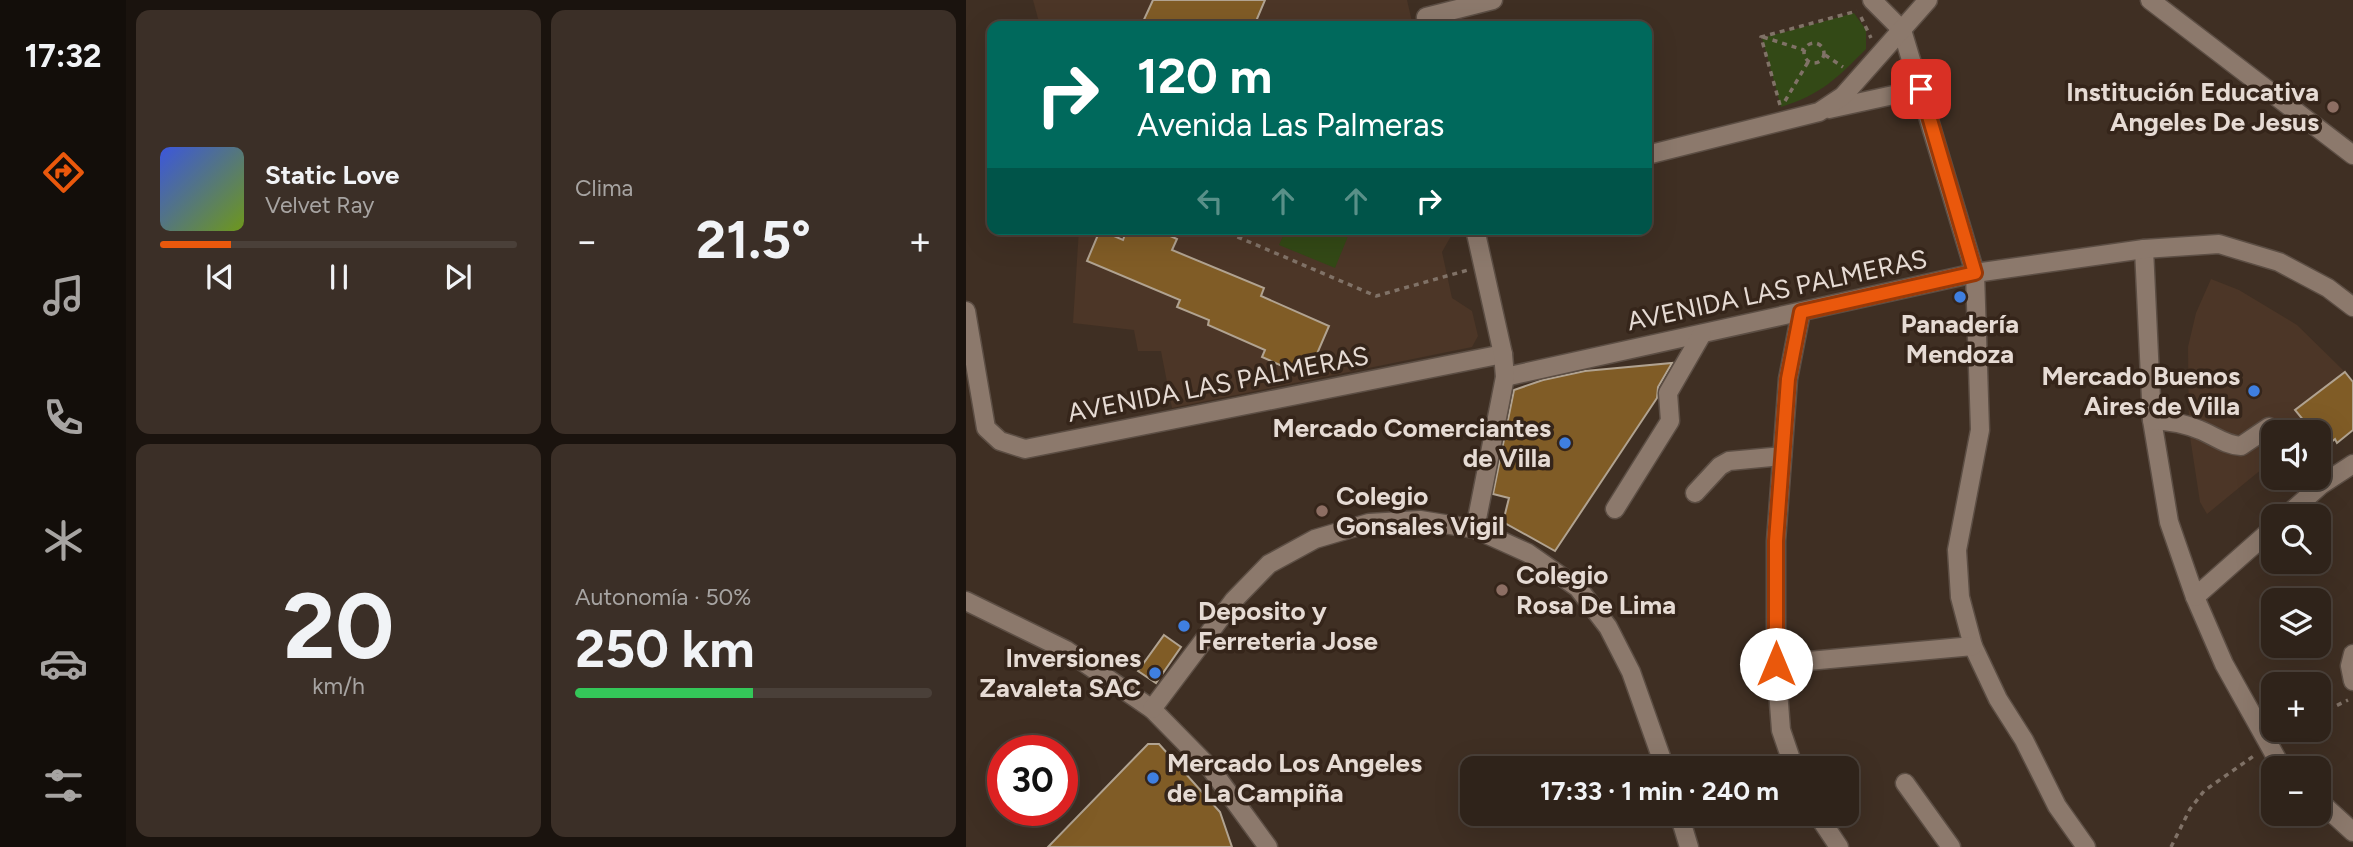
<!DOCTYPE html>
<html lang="es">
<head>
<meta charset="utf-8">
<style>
	body { margin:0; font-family:Figtree,sans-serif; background:#3b2f27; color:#f1f3f6; height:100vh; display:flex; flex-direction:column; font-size:26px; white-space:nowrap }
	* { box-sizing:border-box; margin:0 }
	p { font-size:23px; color:#a7a4a2 }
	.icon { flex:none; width:38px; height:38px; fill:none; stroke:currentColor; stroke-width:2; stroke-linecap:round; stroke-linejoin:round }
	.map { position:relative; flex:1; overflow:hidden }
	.drawer { display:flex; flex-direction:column; gap:10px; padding:10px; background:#1a130e; width:840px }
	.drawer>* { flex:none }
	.top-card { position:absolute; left:21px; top:21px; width:665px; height:214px; border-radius:14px; box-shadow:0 7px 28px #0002,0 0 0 2px #4a4039; background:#00695c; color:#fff; overflow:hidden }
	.controls { position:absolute; left:1295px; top:420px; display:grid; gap:14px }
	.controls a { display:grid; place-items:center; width:70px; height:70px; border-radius:14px; background:#2f231a; box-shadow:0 7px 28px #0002,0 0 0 2px #4a4039; font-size:35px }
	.speed { position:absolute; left:21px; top:735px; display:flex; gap:14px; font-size:35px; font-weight:700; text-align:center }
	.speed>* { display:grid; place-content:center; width:91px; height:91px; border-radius:50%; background:#2f231a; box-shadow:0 7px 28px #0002,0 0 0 2px #4a4039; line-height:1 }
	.speed .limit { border:10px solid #d22; background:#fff; color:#111 }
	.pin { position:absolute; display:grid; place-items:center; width:60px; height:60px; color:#fff; margin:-30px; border-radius:14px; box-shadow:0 4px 10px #0006 }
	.me { position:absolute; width:77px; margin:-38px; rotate:0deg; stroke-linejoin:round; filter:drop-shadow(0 0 5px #0008) }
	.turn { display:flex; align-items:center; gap:24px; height:147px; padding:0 35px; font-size:32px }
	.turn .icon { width:91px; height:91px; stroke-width:2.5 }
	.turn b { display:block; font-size:49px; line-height:60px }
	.lanes { display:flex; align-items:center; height:66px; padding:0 35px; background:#0003; justify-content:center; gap:35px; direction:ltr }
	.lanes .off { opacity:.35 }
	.big { font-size:52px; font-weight:700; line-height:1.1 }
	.drawer .card { flex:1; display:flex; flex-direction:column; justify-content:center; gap:10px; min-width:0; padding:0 24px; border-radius:14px; background:#3b2f27 }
	.drawer .dial { align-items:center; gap:0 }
	.dial b { font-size:91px; line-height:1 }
	.song { display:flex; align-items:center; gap:21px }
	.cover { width:84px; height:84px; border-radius:10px; background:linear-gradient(135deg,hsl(230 70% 55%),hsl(80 70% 35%)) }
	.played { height:7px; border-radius:4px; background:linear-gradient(90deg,#ea580c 20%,#4a4039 20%) }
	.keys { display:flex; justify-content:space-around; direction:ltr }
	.heat { display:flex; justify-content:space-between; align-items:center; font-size:38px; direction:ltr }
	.charge { height:10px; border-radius:5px; background:linear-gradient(90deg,#34c759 50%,#4a4039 0) }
	.drawer .tiles { flex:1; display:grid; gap:10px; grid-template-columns:repeat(2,1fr) }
	.trip { position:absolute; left:494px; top:756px; width:399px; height:70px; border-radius:14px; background:#2f231a; box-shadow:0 7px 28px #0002,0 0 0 2px #4a4039; font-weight:700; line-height:70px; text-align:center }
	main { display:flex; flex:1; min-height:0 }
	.dock { display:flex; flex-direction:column; width:126px; justify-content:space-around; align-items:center; background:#130e0a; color:#a7a4a2 }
	.dock .icon { width:49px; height:49px }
	.dock .active { color:#ea580c }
	.dock b { font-size:32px; color:#f1f3f6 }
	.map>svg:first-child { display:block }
	.built { fill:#4c3627 }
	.green { fill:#334916 }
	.building { fill:#805c26; stroke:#b1a391; stroke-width:2 }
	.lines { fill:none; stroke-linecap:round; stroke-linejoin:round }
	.minor-casing { stroke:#5c4e44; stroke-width:21 }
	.path { stroke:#807267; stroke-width:3.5; stroke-dasharray:5 5; stroke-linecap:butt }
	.minor { stroke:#8c796c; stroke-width:18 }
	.route-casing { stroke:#983908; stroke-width:18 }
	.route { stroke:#ea580c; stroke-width:12 }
	.education-dot { fill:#8d6e63; stroke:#35251a; stroke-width:2.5 }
	.shop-dot { fill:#3f7fe0; stroke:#35251a; stroke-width:2.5 }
	.labels { text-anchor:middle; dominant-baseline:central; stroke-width:7; stroke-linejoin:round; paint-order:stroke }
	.poi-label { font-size:26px; font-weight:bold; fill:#e6dbd4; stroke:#35251a; text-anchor:end }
	.street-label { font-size:26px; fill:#e6dbd4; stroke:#35251a }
</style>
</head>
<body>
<main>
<nav class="dock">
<b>17:32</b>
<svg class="icon active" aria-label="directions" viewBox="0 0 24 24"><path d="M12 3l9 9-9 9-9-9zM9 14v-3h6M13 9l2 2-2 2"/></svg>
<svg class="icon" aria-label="music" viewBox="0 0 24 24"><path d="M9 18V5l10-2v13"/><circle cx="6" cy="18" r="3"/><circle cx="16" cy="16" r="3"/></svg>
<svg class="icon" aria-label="phone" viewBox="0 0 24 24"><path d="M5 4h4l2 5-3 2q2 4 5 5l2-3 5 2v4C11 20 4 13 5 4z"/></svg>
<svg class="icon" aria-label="climate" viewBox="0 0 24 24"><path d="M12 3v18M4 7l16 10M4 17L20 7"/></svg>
<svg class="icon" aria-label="car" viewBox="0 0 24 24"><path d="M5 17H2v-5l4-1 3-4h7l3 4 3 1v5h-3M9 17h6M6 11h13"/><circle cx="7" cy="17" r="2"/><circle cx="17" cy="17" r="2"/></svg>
<svg class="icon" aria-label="filters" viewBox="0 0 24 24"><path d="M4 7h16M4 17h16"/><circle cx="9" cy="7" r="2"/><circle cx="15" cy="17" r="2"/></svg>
</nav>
<section class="drawer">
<div class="tiles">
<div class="card">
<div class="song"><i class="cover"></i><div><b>Static Love</b><p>Velvet Ray</p></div></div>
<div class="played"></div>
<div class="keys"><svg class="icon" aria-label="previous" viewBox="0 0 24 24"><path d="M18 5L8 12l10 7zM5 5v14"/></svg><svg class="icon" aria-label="pause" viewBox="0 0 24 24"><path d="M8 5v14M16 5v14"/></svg><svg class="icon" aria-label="next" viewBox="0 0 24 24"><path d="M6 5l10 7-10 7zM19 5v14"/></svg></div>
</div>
<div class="card"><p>Clima</p>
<div class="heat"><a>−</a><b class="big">21.5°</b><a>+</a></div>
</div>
<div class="card dial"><b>20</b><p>km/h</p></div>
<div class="card"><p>Autonomía · 50%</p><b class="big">250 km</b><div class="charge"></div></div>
</div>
</section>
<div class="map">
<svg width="1387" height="847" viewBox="0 0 1387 847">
	<rect width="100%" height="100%" fill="#3f2f23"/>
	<!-- built -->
	<g class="built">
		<path d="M67 0H441L447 26H74Z"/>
		<path d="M113 229H489L476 252 486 298 506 311 512 336 506 347 206 408 195 351H172L168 330 107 323Z"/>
		<path d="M1245 279 1273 290 1331 325 1379 372 1330 409 1345 430 1342 432H1307V460L1241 514 1234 502 1223 430 1222 347 1230 313Z"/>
	</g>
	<!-- green -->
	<g class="green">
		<path d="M888 13 900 30V49C870 79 856 94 815 107L796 38Z"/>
		<path d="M320 229H385L369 268 313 245Z"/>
	</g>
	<!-- building -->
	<g class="building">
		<path d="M187 0H299L288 26H175Z"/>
		<path d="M161 229H189L211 239 206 250 298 288 295 296 363 326 341 377 296 357 299 350 242 325 243 320 211 307 214 300 121 261 134 230 157 240Z"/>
		<path d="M706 363 692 387 691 398 589 551 537 522 543 498 527 494 548 390 577 380 619 371Z"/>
		<path d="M1379 372 1387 382V430L1371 443 1369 439 1358 448 1353 440V432H1347L1329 410Z"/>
		<path d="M198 635 215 647 190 683 172 671Z"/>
		<path d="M182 744H193L254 812 266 847H82Z"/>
	</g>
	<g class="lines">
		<!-- minor casing -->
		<g class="minor-casing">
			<g id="minor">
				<path d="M906 0 936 30 1009 273 1014 430 991 550 994 597 1007 646 1032 699 1058 740 1091 806 1120 847"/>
				<path d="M1184 0 1387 155"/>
				<path d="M460 17 527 0"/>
				<path d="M863 109 955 89"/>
				<path d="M681 155 853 112 877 96 962 0"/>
				<path d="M1178 249 1186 420 1203 522 1229 597 1258 664 1316 768"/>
				<path d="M0 311 20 428 34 441 59 449 537 354"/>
				<path d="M539 377 1009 273 1178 249 1253 244 1313 262 1362 288 1387 307"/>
				<path d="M1186 420C1203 421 1218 423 1234 430 1249 436 1259 445 1275 446L1303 427"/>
				<path d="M729 493 754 466 763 461 816 456"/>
				<path d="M649 509 704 421 702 393 736 334"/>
				<path d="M1320 516 1355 485 1387 464"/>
				<path d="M509 529 539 377 537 354 509 229"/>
				<path d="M1229 597 1307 528"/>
				<path d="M0 601 100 650 186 709 245 769 302 847"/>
				<path d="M1387 654 1384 666 1387 681"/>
				<path d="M810 664 1007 646"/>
				<path d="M186 709 268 600 303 564 349 539 403 523 454 520 509 529 562 553 612 588 642 627 665 672 699 768"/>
				<path d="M828 768 815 730 810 664V541L822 379 835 312"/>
				<path d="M939 783 985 847"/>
				<path d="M1353 801 1387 832"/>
				<path d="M713 814 723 847"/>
				<path d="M851 814 873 847"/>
			</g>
		</g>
		<!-- path -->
		<g class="path">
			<path d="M895 17 905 38"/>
			<path d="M226 26 227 24"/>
			<path d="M797 37 838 50"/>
			<circle cx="848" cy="53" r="10"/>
			<path d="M859 55 877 67"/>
			<path d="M819 101 842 62"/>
			<path d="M814 105 795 37 891 11"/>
			<path d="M253 229 410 296 502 270"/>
			<path d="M1353 714 1382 700"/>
			<path d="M1205 847 1224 809 1238 791 1289 755"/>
		</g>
		<!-- minor -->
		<use href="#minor" class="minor"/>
	</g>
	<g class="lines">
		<!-- route casing -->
		<g class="route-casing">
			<path id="route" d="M810 664V541L822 379 835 312 1009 273 955 89"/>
		</g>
		<!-- route -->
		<use href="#route" class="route"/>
	</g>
	<!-- markers -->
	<g class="education-dot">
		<circle cx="1367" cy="107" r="7"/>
		<circle cx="356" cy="511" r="7"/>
		<circle cx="536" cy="590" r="7"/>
	</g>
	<g class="shop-dot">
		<circle cx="994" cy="297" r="7"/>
		<circle cx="1288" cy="391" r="7"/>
		<circle cx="599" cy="443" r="7"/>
		<circle cx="218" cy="626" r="7"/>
		<circle cx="189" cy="673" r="7"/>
		<circle cx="187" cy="778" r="7"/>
	</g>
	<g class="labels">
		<!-- poi labels -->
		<g class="poi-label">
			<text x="1353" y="92">Institución Educativa<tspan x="1353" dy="30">Angeles De Jesus</tspan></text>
			<text x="994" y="324" text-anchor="middle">Panadería<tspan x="994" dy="30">Mendoza</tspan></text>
			<text x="1274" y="376">Mercado Buenos<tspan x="1274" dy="30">Aires de Villa</tspan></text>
			<text x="585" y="428">Mercado Comerciantes<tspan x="585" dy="30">de Villa</tspan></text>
			<text x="370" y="496" text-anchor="start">Colegio<tspan x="370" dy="30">Gonsales Vigil</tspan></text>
			<text x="550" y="575" text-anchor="start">Colegio<tspan x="550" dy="30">Rosa De Lima</tspan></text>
			<text x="232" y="611" text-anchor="start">Deposito y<tspan x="232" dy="30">Ferreteria Jose</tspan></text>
			<text x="175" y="658">Inversiones<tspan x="175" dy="30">Zavaleta SAC</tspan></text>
			<text x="201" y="763" text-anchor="start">Mercado Los Angeles<tspan x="201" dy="30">de La Campiña</tspan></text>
		</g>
		<!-- street labels -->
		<g class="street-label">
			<text transform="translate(811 290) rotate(-12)">AVENIDA LAS PALMERAS</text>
			<text transform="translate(252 384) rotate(-11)">AVENIDA LAS PALMERAS</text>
		</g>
	</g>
</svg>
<div class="controls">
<a><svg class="icon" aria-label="sound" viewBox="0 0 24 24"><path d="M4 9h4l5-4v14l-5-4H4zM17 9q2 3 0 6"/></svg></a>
<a><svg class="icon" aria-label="search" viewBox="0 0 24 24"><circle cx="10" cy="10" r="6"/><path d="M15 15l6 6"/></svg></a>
<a><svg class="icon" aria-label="layers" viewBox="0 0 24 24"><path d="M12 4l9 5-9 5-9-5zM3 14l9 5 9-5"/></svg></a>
<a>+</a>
<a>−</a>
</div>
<div class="speed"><div class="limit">30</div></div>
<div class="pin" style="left:955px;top:89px;background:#d93025"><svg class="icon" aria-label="arrive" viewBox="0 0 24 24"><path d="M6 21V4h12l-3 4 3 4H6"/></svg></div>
<svg class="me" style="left:810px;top:664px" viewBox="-20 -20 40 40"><circle r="19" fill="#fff"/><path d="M0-13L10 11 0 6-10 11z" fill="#ea580c"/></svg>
<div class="trip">17:33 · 1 min · 240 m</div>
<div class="top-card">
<div class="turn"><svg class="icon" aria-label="right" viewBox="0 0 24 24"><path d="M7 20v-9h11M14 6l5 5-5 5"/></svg><div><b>120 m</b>Avenida Las Palmeras</div></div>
<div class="lanes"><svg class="icon off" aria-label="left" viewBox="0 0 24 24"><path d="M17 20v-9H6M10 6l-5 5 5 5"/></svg><svg class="icon off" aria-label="ahead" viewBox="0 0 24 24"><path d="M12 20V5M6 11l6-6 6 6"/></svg><svg class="icon off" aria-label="ahead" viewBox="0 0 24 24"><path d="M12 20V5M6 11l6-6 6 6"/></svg><svg class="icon" aria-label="right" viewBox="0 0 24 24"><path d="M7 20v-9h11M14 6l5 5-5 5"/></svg></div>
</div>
</div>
</main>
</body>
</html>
